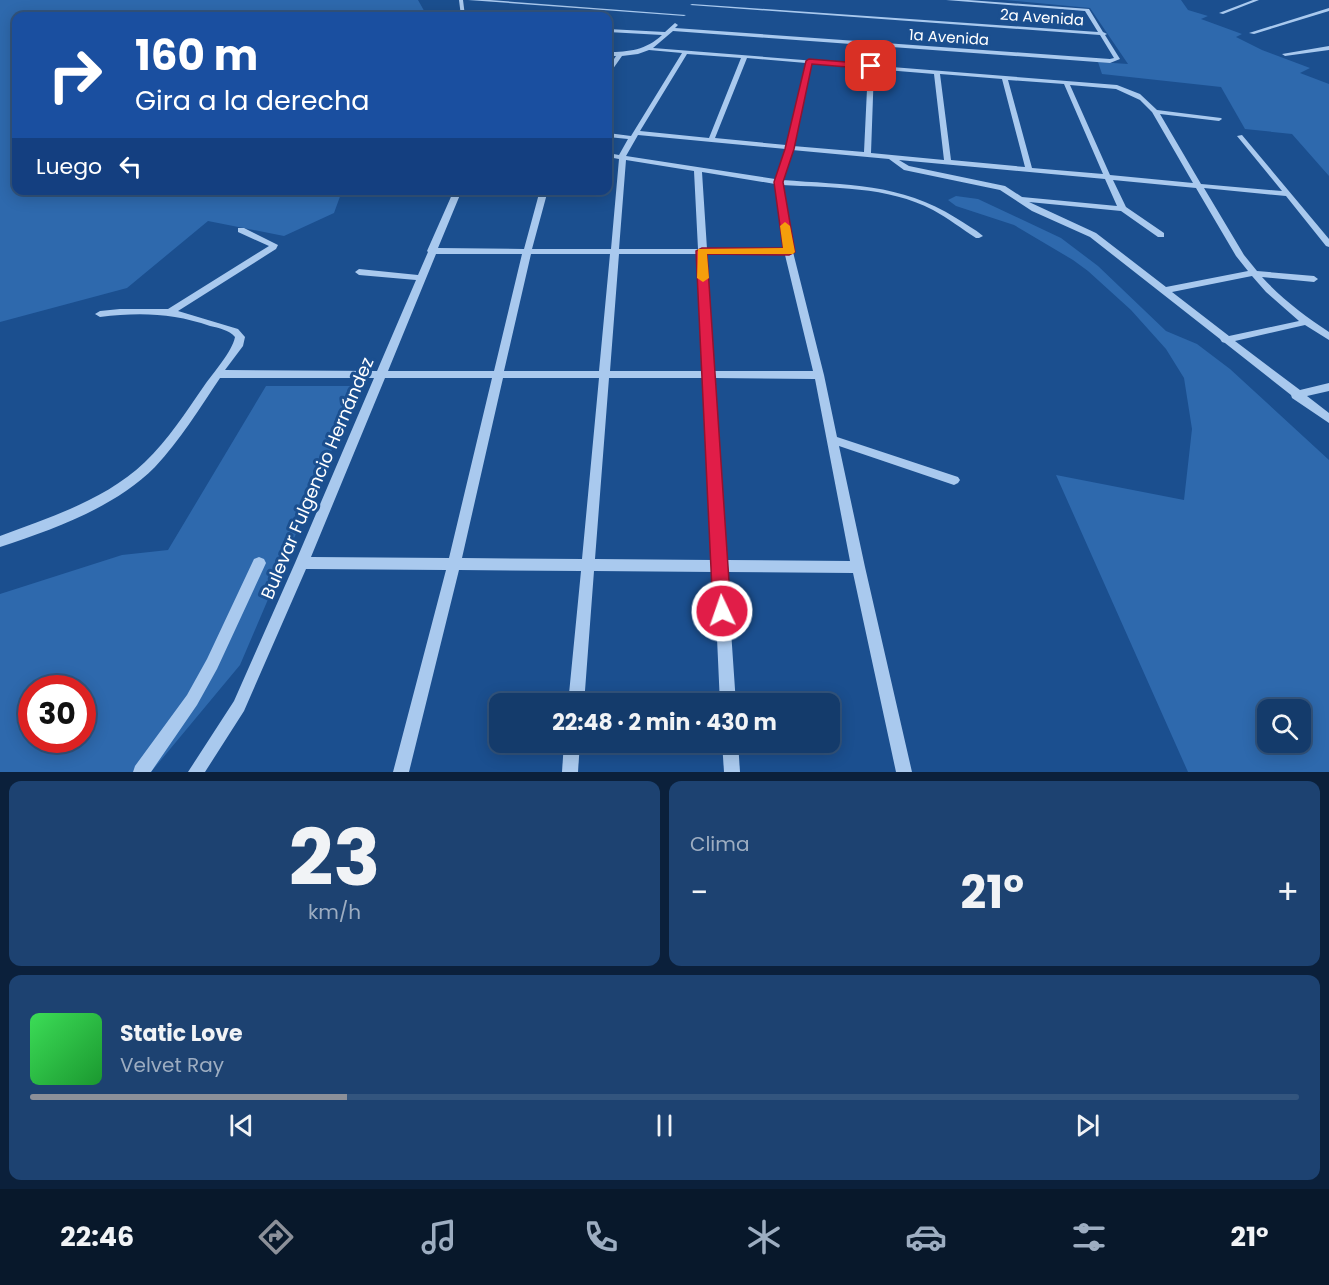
<!DOCTYPE html>
<html lang="es">
<head>
<meta charset="utf-8">
<style>
	body { margin:0; font-family:Poppins,sans-serif; background:#1d4271; color:#f1f3f6; height:100vh; display:flex; flex-direction:column; font-size:22px; white-space:nowrap }
	* { box-sizing:border-box; margin:0 }
	p { font-size:20px; color:#9dadc1 }
	.icon { flex:none; width:33px; height:33px; fill:none; stroke:currentColor; stroke-width:2; stroke-linecap:round; stroke-linejoin:round }
	.map { position:relative; height:772px; overflow:hidden }
	.panel { display:flex; flex-direction:column; gap:9px; padding:9px; background:#0b203b; flex:1 }
	.panel>* { flex:none }
	.guide { position:absolute; left:12px; top:12px; width:600px; height:183px; border-radius:12px; box-shadow:0 3px 15px #0003,0 0 0 2px #33557e; background:#1a4fa0; color:#fff; overflow:hidden }
	.buttons { position:absolute; left:1257px; top:699px; display:grid; gap:12px }
	.buttons a { display:grid; place-items:center; width:54px; height:54px; border-radius:12px; background:#143b6b; box-shadow:0 3px 15px #0003,0 0 0 2px #33557e; font-size:30px }
	.speed { position:absolute; left:18px; top:675px; display:flex; gap:12px; font-size:30px; font-weight:700; text-align:center }
	.speed>* { display:grid; place-content:center; width:78px; height:78px; border-radius:50%; background:#143b6b; box-shadow:0 3px 15px #0003,0 0 0 2px #33557e; line-height:1 }
	.speed .limit { border:9px solid #d22; background:#fff; color:#111 }
	.pin { position:absolute; display:grid; place-items:center; width:51px; height:51px; color:#fff; margin:-26px; border-radius:12px; box-shadow:0 3px 9px #0006 }
	.me { position:absolute; width:66px; margin:-33px; rotate:357deg; stroke-linejoin:round; filter:drop-shadow(0 0 4px #0008) }
	.turn { display:flex; align-items:center; gap:21px; height:126px; padding:0 24px; font-size:27px }
	.turn .icon { width:78px; height:78px; stroke-width:2.5 }
	.turn b { display:block; font-size:42px; line-height:51px }
	.then { display:flex; align-items:center; height:57px; padding:0 24px; background:#0003; gap:12px; font-size:22px }
	.big { font-size:45px; font-weight:700; line-height:1.1 }
	.panel .widget { flex:1; display:flex; flex-direction:column; justify-content:center; gap:9px; min-width:0; padding:0 21px; border-radius:12px; background:#1d4271 }
	.panel .dial { align-items:center; gap:0 }
	.dial b { font-size:78px; line-height:1 }
	.song { display:flex; align-items:center; gap:18px }
	.cover { width:72px; height:72px; border-radius:9px; background:linear-gradient(135deg,hsl(130 70% 55%),hsl(130 70% 35%)) }
	.played { height:6px; border-radius:3px; background:linear-gradient(90deg,#8c9099 25%,#33557e 25%) }
	.keys { display:flex; justify-content:space-around; direction:ltr }
	.heat { display:flex; justify-content:space-between; align-items:center; font-size:33px; direction:ltr }
	.panel .tiles { flex:1; display:grid; gap:9px; grid-template-columns:1fr 1fr }
	.widget:last-child { grid-column:span 2 }
	.trip { position:absolute; left:489px; top:693px; width:351px; height:60px; border-radius:12px; background:#143b6b; box-shadow:0 3px 15px #0003,0 0 0 2px #33557e; font-weight:700; line-height:60px; text-align:center }
	.menu { display:flex; height:96px; justify-content:space-around; align-items:center; background:#08182b; color:#9dadc1 }
	.menu .icon { width:42px; height:42px }
	.menu .current { color:#8c9099 }
	.menu b { font-size:27px; color:#f1f3f6 }
	.map>svg:first-child { display:block }
	.green { fill:#2e69ad; fill-rule:evenodd }
	.lines { fill:none; stroke-linecap:round; stroke-linejoin:round }
	.minor { fill:#a9c9ee; fill-rule:evenodd }
	.route { fill:#e11d48; stroke:#92132f; stroke-width:1.5 }
	.slow { fill:#f59e0b }
	.labels { text-anchor:middle; dominant-baseline:central; stroke-width:6; stroke-linejoin:round; paint-order:stroke }
	.far-street-label { font-size:15px; fill:#fff; stroke:#1b4f8f }
	.street-label { font-size:18px; fill:#fff; stroke:#1b4f8f }
</style>
</head>
<body>
<div class="map">
<svg width="1329" height="772" viewBox="0 0 1329 772">
	<rect width="100%" height="100%" fill="#1b4f8f"/>
	<!-- green -->
	<g class="green">
		<path d="M0 0H418L427 16H16V190L342 191 334 213 284 236 208 221 127 288 0 322Z"/>
		<path d="M1004 0H1181L1188 10 1208 16 1201 19 1242 34 1236 37 1262 50 1310 68 1300 73 1329 84V176L1292 134 1245 129 1221 87 1102 74 1098 62 1128 64 1090 8Z"/>
		<path d="M956 196 978 199 1061 238 1098 266 1166 331 1197 344 1230 369 1329 460V772H1188L1056 475 1184 500 1192 429 1184 378 1166 349 1131 310 1088 271 1073 260 1014 225 956 206 948 200ZM1268 710H1300V742H1268Z"/>
		<path d="M266 386H359L240 665 151 772H0V594L122 555 168 550ZM32 688H82V740H32Z"/>
	</g>
	<g class="lines">
		<!-- minor -->
		<g class="minor">
			<path d="M459 0H463L465 16H461Z"/>
			<path d="M468 0H490L686 15 684 16Z"/>
			<path d="M946 0H968L1089 9 1103 32 1107 34 1105 35 1120 59 1110 63 673 31 653 48 1117 85 1140 94 1157 110 1221 118 1222 119 1219 121 1160 114 1201 184 1282 191 1237 136 1242 135 1329 239V247L1326 246 1286 196 1204 188 1244 255 1257 271 1314 276 1318 279 1314 282 1262 277C1281 298 1305 316 1329 332V340L1305 325 1235 341 1300 390 1329 383V391L1307 396 1329 413V423L1292 398 1291 395 1225 343 1222 342 1220 339 1090 237 1032 211 1000 190 904 170 889 159 792 150 782 180C846 185 901 183 956 218 965 224 975 229 983 236L979 238H976C962 229 948 218 933 210 888 186 832 188 782 185L793 252 824 375 837 437 958 477 960 480 958 483 954 485 839 446 865 567 912 772H896L853 573 727 572 736 704H720L714 572 594 571 584 704H568L581 571 459 570 409 772H393L446 570 306 569 244 711 205 772H188L234 701 295 563 374 378H220C200 408 180 440 155 467 114 508 54 529 0 547V536C51 517 105 500 145 462 168 440 186 412 204 386 213 373 232 352 235 337 229 330 219 328 210 326 173 313 139 312 100 317L95 314 100 311 120 309H168L269 246 238 232V228H244L278 245 276 249 178 311 238 329 245 337 243 346 225 370 377 371 416 280 359 275 355 272 359 269 418 275 428 252 427 251 454 190H462L438 248 524 249 540 190H548L532 249H611L619 159 608 157V153L619 155 628 139 608 137V133L631 136 682 53 649 50 638 54 622 56 610 73 608 74V68L616 56H608V52C629 52 646 50 662 35L608 32V29L665 32 675 23 678 25 675 28 1110 59 1114 58 1100 35 690 5 692 4 1098 32 1085 11ZM687 54 741 58 709 138 640 131ZM747 58 806 63 786 145 715 138ZM811 64 868 68 864 152 793 146ZM874 69 934 74 944 160 871 153ZM940 74 1002 79 1025 167 951 160ZM1008 80 1064 84 1103 174 1032 168ZM1070 85 1116 89 1140 100 1152 112 1193 183 1110 175ZM638 135 786 149 775 179 626 156ZM626 160 694 171 698 249H619ZM899 160 1105 179 1117 206 1022 197 1005 186 909 166ZM702 172 775 184 784 249H707ZM1113 180 1196 188 1236 256 1248 271 1166 287 1096 233 1029 202 1121 211 1158 237H1164V233L1126 207ZM436 254H522L494 371H388ZM531 254H610L599 371H504ZM619 254H698L704 371H610ZM707 254 785 255 813 371H714ZM1252 276 1266 292 1299 321 1229 336 1172 292ZM385 378H492L449 558 311 557ZM503 378H599L582 559 462 558ZM609 378H705L713 560 595 559ZM715 378 815 379 850 561 726 560Z"/>
			<path d="M1253 0H1259L1223 14 1219 13Z"/>
			<path d="M1329 8V11L1254 34 1249 33Z"/>
			<path d="M1329 46V50L1285 56 1282 54Z"/>
			<path d="M259 557 264 559 266 563 217 669 197 705 151 772H133L135 766 187 695 207 659 254 559Z"/>
			<path d="M564 742H580L578 772H562Z"/>
			<path d="M722 742H738L740 772H724Z"/>
		</g>
	</g>
	<!-- route -->
	<path class="route" d="M809 59 871 64 875 66 871 69 812 64 794 149 783 182 795 252 789 255 707 254 731 611 728 617 722 620 716 617 713 611 696 251 702 248H783L774 182 785 149 806 61Z"/>
	<!-- slow -->
	<path class="slow" d="M785 222 790 226 795 252 793 254H707L709 278 703 282 697 278 698 249 783 248 780 226Z"/>
	<g class="labels">
		<!-- far-street labels -->
		<g class="far-street-label">
			<text transform="translate(1042 17) rotate(4)">2a Avenida</text>
			<text transform="translate(949 37) rotate(4)">1a Avenida</text>
		</g>
		<!-- street labels -->
		<g class="street-label">
			<text transform="translate(317 478) rotate(-67)">Bulevar Fulgencio Hernández</text>
		</g>
	</g>
</svg>
<div class="buttons">
<a><svg class="icon" aria-label="search" viewBox="0 0 24 24"><circle cx="10" cy="10" r="6"/><path d="M15 15l6 6"/></svg></a>
</div>
<div class="speed"><div class="limit">30</div></div>
<div class="pin" style="left:871px;top:66px;background:#d93025"><svg class="icon" aria-label="arrive" viewBox="0 0 24 24"><path d="M6 21V4h12l-3 4 3 4H6"/></svg></div>
<svg class="me" style="left:722px;top:611px" viewBox="-20 -20 40 40"><circle r="17" fill="#e11d48" stroke="#fff" stroke-width="3"/><path d="M0-11L8 9 0 5-8 9z" fill="#fff"/></svg>
<div class="trip">22:48 · 2 min · 430 m</div>
<div class="guide">
<div class="turn"><svg class="icon" aria-label="right" viewBox="0 0 24 24"><path d="M7 20v-9h11M14 6l5 5-5 5"/></svg><div><b>160 m</b>Gira a la derecha</div></div>
<div class="then">Luego<svg class="icon" aria-label="left" viewBox="0 0 24 24"><path d="M17 20v-9H6M10 6l-5 5 5 5"/></svg></div>
</div>
</div>
<section class="panel">
<div class="tiles">
<div class="widget dial"><b>23</b><p>km/h</p></div>
<div class="widget"><p>Clima</p>
<div class="heat"><a>−</a><b class="big">21°</b><a>+</a></div>
</div>
<div class="widget">
<div class="song"><i class="cover"></i><div><b>Static Love</b><p>Velvet Ray</p></div></div>
<div class="played"></div>
<div class="keys"><svg class="icon" aria-label="previous" viewBox="0 0 24 24"><path d="M18 5L8 12l10 7zM5 5v14"/></svg><svg class="icon" aria-label="pause" viewBox="0 0 24 24"><path d="M8 5v14M16 5v14"/></svg><svg class="icon" aria-label="next" viewBox="0 0 24 24"><path d="M6 5l10 7-10 7zM19 5v14"/></svg></div>
</div>
</div>
</section>
<nav class="menu">
<b>22:46</b>
<svg class="icon current" aria-label="directions" viewBox="0 0 24 24"><path d="M12 3l9 9-9 9-9-9zM9 14v-3h6M13 9l2 2-2 2"/></svg>
<svg class="icon" aria-label="music" viewBox="0 0 24 24"><path d="M9 18V5l10-2v13"/><circle cx="6" cy="18" r="3"/><circle cx="16" cy="16" r="3"/></svg>
<svg class="icon" aria-label="phone" viewBox="0 0 24 24"><path d="M5 4h4l2 5-3 2q2 4 5 5l2-3 5 2v4C11 20 4 13 5 4z"/></svg>
<svg class="icon" aria-label="climate" viewBox="0 0 24 24"><path d="M12 3v18M4 7l16 10M4 17L20 7"/></svg>
<svg class="icon" aria-label="car" viewBox="0 0 24 24"><path d="M5 17H2v-5l4-1 3-4h7l3 4 3 1v5h-3M9 17h6M6 11h13"/><circle cx="7" cy="17" r="2"/><circle cx="17" cy="17" r="2"/></svg>
<svg class="icon" aria-label="filters" viewBox="0 0 24 24"><path d="M4 7h16M4 17h16"/><circle cx="9" cy="7" r="2"/><circle cx="15" cy="17" r="2"/></svg>
<b>21°</b>
</nav>
</body>
</html>
